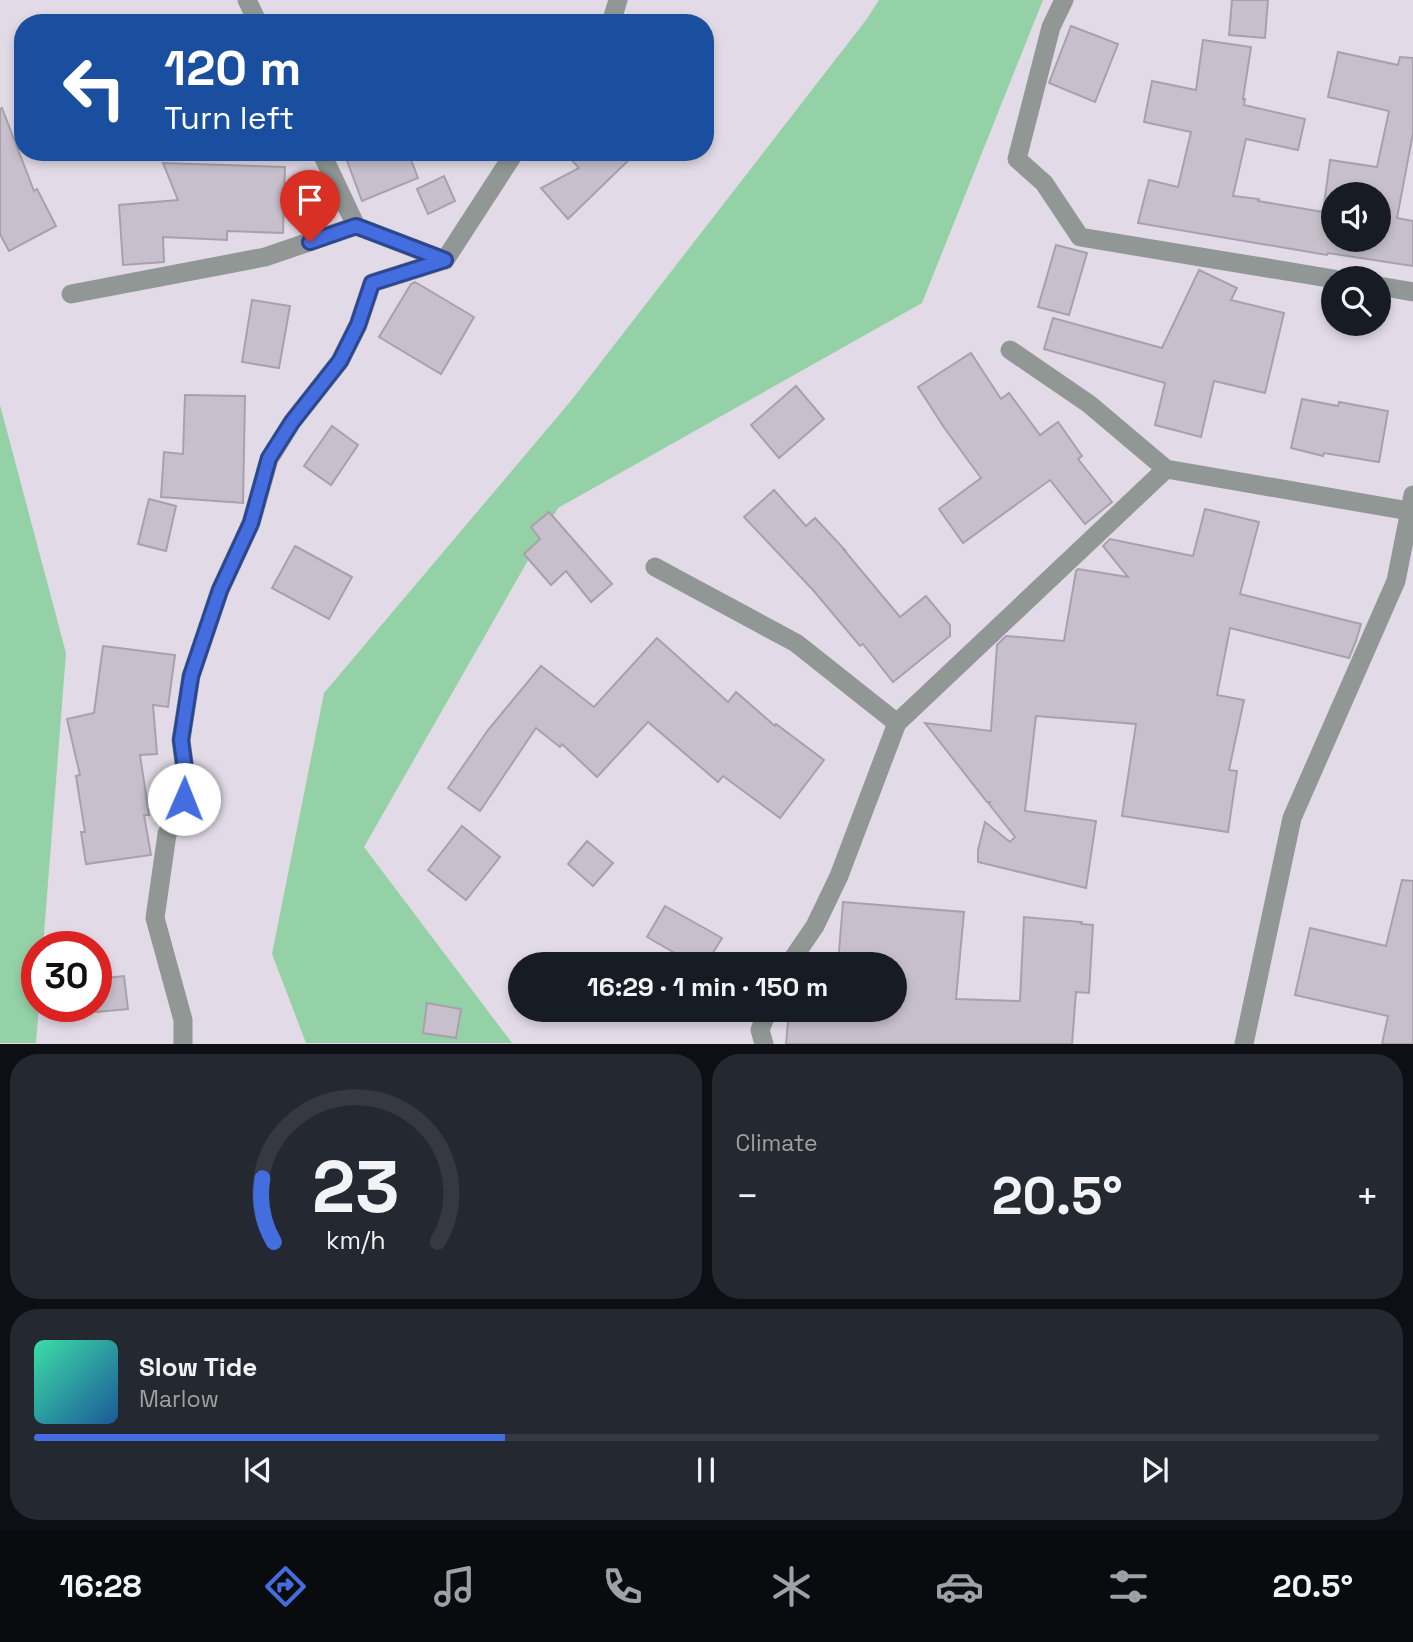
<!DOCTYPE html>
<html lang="en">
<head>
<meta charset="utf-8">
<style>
	body { margin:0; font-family:"Space Grotesk",sans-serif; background:#242831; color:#f1f3f6; height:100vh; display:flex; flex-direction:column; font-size:26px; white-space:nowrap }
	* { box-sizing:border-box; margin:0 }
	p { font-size:23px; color:#9ea1a6 }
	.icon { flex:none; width:38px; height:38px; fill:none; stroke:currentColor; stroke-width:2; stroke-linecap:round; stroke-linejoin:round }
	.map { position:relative; height:1044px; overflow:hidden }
	.details { display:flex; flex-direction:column; gap:10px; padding:10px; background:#0d0f14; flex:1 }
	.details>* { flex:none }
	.hud { position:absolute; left:14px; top:14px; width:700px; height:147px; border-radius:28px; box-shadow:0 4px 10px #0003; background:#1a4fa0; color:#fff; overflow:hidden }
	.fabs { position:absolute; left:1321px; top:182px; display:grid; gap:14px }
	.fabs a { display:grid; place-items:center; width:70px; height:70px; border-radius:50%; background:#171b24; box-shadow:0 4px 10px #0003; font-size:35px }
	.speed { position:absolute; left:21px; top:931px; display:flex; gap:14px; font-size:35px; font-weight:700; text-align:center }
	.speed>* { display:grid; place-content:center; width:91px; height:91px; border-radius:50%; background:#171b24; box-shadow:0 4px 10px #0003; line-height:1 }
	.speed .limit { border:10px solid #d22; background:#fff; color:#111 }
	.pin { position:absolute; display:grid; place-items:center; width:60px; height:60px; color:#fff; margin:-72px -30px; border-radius:50% 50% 50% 0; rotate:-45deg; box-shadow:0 0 7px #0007 }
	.pin .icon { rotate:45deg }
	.me { position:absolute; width:77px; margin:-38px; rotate:1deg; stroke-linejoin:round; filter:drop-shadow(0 0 5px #0008) }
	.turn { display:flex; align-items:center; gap:24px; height:147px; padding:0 35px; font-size:32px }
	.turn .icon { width:91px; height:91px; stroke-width:2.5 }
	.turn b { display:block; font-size:49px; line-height:60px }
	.big { font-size:52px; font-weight:700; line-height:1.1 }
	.details .widget { flex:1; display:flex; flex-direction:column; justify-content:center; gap:10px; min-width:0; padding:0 24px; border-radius:28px; background:#242831 }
	.details .dial { align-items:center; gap:0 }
	.dial svg { height:182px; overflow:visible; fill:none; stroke:#363941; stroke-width:7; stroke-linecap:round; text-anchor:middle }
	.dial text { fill:#f1f3f6; stroke:none }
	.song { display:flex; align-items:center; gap:21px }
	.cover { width:84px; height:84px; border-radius:10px; background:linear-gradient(135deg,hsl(160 70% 55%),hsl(210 70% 35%)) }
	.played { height:7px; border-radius:4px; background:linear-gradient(90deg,#446ddf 35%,#363941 35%) }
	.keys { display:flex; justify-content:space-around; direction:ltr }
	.heat { display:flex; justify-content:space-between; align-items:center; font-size:38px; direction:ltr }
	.details .tiles { flex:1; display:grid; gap:10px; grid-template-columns:1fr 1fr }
	.widget:last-child { grid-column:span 2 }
	.trip { position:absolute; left:508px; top:952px; width:399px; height:70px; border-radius:35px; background:#171b24; box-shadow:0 4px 10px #0003; font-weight:700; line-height:70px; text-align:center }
	.tab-bar { display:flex; height:112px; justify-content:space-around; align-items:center; background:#090b0e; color:#9ea1a6 }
	.tab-bar .icon { width:49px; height:49px }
	.tab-bar .current { color:#446ddf }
	.tab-bar b { font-size:32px; color:#f1f3f6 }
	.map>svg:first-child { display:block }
	.green { fill:#94d1a7 }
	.building { fill:#c7c0cc; stroke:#a8a1ad; stroke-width:2; fill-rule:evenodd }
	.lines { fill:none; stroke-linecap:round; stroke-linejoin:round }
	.minor { stroke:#909794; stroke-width:19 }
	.route-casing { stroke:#2c4791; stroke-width:18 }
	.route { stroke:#446ddf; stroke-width:12 }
</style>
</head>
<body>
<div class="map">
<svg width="1413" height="1044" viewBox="0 0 1413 1044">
	<rect width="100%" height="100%" fill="#e2dbe7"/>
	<!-- green -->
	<g class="green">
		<path d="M879 0H1043L922 303 558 508 364 847 512 1043H306L272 954 324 693 570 402 866 20Z"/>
		<path d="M0 405 66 653 43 947H37V1006H39L36 1043H0Z"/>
	</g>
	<!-- building -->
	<g class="building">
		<path d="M1232 0H1268L1265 38 1229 35Z"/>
		<path d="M1071 26 1118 44 1095 102 1049 83Z"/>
		<path d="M1203 40 1251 47 1243 99H1245L1244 105 1305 119 1298 150 1246 139 1233 196 1259 199 1258 201 1323 212 1330 160 1377 167 1389 111 1328 97 1338 52 1398 65 1400 57 1413 58V133L1397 218 1413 221V266L1328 253 1327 255 1138 223 1149 180 1178 187 1191 132 1144 122 1152 81 1196 90ZM1334 194H1379V240H1334Z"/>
		<path d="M2 108 34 191 37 189 56 226 9 251 0 234V109Z"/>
		<path d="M361 152H408L418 178 362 201 346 158Z"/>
		<path d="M564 152H637L568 219 541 188 579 168Z"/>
		<path d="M163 163 285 167 283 233 227 231V240L163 237 164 262 123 265 119 205 178 200Z"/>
		<path d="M444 176 455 201 428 214 417 189Z"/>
		<path d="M1056 245 1087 253 1069 315 1038 307Z"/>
		<path d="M1199 270 1237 288 1231 300 1284 313 1265 393 1214 381 1201 437 1155 425 1165 383 1044 349 1053 318 1162 348Z"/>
		<path d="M415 282 474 317 441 374 379 337 411 284Z"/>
		<path d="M252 300 290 306 279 368 242 362Z"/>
		<path d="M971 353 1001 399 1009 393 1040 435 1058 422 1082 456 1078 459 1112 502 1085 524 1050 480 963 543 939 509 981 478 943 426 918 387Z"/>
		<path d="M796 386 824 419 779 458 751 425Z"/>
		<path d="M185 395 245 396 243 503 161 497 164 452 183 454Z"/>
		<path d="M1302 399 1338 406 1339 402 1388 411 1379 462 1324 453 1323 456 1291 448Z"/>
		<path d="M332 426 358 445 331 485 304 466Z"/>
		<path d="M774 490 806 526 815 518 845 550H844L900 617 926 596 950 625V636L893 682 863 644 860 646 813 590 744 517Z"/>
		<path d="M149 499 176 506 166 551 138 544Z"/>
		<path d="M1205 509 1259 522 1240 594 1361 624 1356 641 1349 658 1230 628 1217 695 1244 700 1229 770 1237 771 1228 832 1122 816 1136 724 1036 716 1025 811 1096 821 1086 888 978 862V850L985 822 1010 842 1015 837 989 804 990 802H987L925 723 991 731 997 645 1006 636 1064 641 1076 571 1078 569 1128 577 1103 546 1110 539 1193 556Z"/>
		<path d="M549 512 612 584 591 602 566 571 551 585 524 554 540 539 531 527Z"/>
		<path d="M295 546 352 577 329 619 272 588Z"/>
		<path d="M657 638 728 702 736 692 775 726 776 724 824 760 780 818 723 776 718 782 648 722 597 777 562 744 560 747 536 728 480 811 448 788 488 730 541 666 594 707Z"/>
		<path d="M103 646 175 655 168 707 153 705 157 754 140 755 149 815H144L151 855 86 864 81 832H85L76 776 80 775 67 719 94 713Z"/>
		<path d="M462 826 500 857 466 900 428 870Z"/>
		<path d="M587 841 613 863 593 886 568 864Z"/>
		<path d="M1402 880 1413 881V1044H1382L1388 1016 1295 995 1310 928 1386 946Z"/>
		<path d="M843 902 964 912 956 999 1020 1001 1024 917 1082 922 1081 924 1093 925 1089 993 1076 992 1072 1044H786L789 1010H894V964H838Z"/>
		<path d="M665 906 722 938 706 964H694L647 937Z"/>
		<path d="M124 976 128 1009 96 1012V979Z"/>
		<path d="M427 1003 461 1009 456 1038 423 1033Z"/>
	</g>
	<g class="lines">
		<!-- minor -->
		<g class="minor">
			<path d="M247 0 258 23"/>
			<path d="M1064 0 1051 27 1017 159 1044 183 1080 237 1334 279"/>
			<path d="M611 23 618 0"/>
			<path d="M321 152 356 226"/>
			<path d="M1379 286 1413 292"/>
			<path d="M71 294 265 257 356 226 445 260"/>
			<path d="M1010 350 1089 404 1166 469 1409 511"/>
			<path d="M655 567 796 643 897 723"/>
			<path d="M789 964 815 926 839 876 897 723 1166 469"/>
			<path d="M183 1044V1020L155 918 167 834 184 799 185 770 181 740 191 676 220 590 251 523 269 459 292 422 340 361 358 325 372 283 445 260 515 152"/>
			<path d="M764 1044 760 1030 768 1010"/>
			<path d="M1244 1044 1292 818 1396 581 1413 495"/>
		</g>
	</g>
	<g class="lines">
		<!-- route casing -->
		<g class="route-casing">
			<path id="route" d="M184 799 185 770 181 740 191 676 220 590 251 523 269 458 292 422 340 361 358 325 372 283 445 260 356 226 310 242"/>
		</g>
		<!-- route -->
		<use href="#route" class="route"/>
	</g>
</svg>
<div class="fabs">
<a><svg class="icon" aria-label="sound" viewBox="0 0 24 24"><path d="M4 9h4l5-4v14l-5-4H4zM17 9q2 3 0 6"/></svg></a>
<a><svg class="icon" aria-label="search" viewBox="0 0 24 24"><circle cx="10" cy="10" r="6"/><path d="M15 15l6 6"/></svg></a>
</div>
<div class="speed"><div class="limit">30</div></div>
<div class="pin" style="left:310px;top:242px;background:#d93025"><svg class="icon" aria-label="arrive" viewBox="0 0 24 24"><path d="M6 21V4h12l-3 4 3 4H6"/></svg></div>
<svg class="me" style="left:184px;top:799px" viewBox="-20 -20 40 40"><circle r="19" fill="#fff"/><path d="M0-13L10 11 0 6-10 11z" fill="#446ddf"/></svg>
<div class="trip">16:29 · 1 min · 150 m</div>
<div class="hud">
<div class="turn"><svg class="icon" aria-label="left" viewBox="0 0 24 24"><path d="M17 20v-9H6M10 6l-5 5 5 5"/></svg><div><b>120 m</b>Turn left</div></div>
</div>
</div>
<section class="details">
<div class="tiles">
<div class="widget dial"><svg viewBox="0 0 100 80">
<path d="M14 69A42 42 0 1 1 86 69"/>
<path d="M14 69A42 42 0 0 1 9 41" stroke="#446ddf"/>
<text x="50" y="56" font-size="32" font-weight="700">23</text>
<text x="50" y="72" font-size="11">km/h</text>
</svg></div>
<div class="widget"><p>Climate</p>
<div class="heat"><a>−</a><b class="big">20.5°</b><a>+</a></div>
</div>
<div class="widget">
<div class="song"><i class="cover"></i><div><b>Slow Tide</b><p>Marlow</p></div></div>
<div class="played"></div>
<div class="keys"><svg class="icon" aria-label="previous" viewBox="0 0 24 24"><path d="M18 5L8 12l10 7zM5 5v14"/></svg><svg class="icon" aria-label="pause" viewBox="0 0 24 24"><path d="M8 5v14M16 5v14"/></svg><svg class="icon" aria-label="next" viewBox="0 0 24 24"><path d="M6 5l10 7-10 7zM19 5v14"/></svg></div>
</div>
</div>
</section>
<nav class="tab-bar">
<b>16:28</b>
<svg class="icon current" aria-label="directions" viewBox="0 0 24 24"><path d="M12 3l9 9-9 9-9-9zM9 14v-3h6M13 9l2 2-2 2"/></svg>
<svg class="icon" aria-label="music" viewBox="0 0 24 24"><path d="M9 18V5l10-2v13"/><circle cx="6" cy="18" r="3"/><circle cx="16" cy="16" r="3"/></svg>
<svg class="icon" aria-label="phone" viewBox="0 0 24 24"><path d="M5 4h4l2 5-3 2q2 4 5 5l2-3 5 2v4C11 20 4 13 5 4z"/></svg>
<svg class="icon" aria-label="climate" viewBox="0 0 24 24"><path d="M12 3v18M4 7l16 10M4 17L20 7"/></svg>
<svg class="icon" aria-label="car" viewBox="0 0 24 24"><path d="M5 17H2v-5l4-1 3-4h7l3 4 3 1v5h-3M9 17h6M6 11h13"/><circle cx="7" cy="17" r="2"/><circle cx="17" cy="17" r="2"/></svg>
<svg class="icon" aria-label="filters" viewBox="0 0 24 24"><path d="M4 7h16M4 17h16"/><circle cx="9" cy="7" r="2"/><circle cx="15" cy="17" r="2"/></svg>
<b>20.5°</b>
</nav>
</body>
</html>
